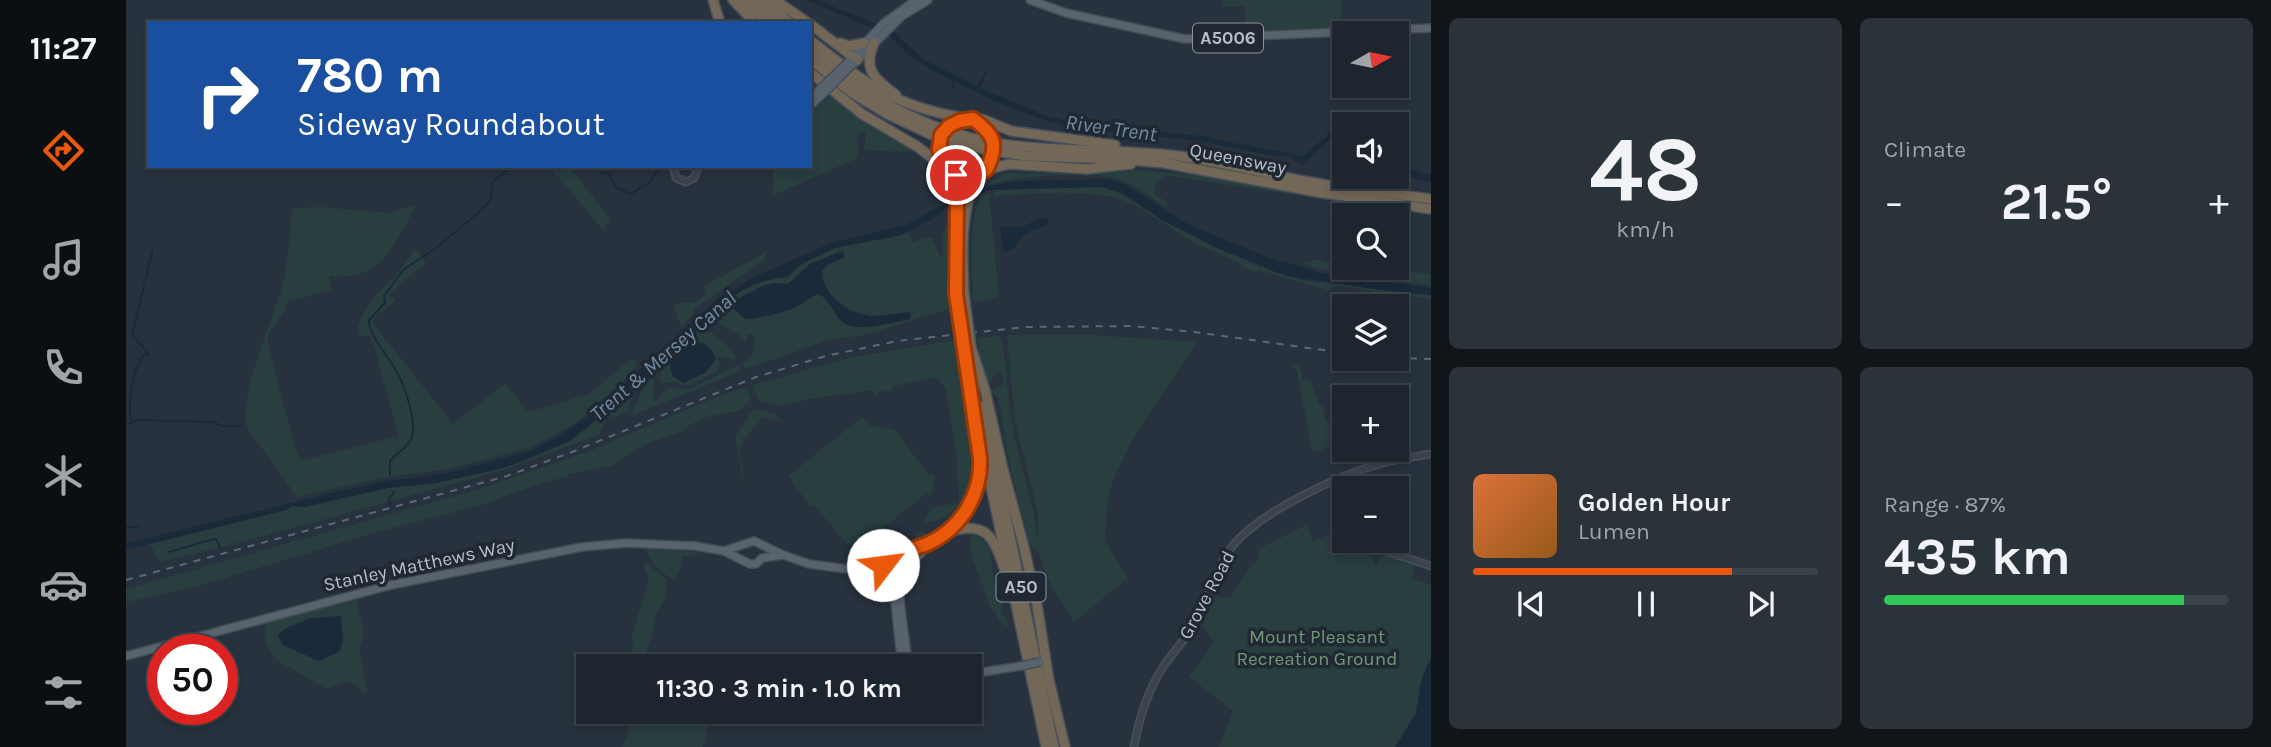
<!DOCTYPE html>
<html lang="en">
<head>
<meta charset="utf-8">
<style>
	body { margin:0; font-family:Karla,sans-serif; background:#2a323a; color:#f1f3f6; height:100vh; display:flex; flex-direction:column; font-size:26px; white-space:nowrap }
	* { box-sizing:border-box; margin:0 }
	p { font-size:23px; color:#a0a5aa }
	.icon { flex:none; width:38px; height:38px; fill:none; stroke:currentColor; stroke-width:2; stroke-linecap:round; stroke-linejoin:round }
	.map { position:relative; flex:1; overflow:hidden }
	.sheet { display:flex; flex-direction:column; gap:18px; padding:18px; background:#101519; width:840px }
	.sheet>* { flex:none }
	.hud { position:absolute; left:21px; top:21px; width:665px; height:147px; border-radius:0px; box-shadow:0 4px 10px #0003,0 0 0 2px #3b434a; background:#1a4fa0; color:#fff; overflow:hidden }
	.needle { width:46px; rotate:81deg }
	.controls { position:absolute; left:1206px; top:21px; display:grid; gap:14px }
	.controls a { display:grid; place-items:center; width:77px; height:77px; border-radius:0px; background:#1d262e; box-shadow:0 4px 10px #0003,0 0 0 2px #3b434a; font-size:35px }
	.speed { position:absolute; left:21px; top:634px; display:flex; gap:14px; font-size:35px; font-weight:700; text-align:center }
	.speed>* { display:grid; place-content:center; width:91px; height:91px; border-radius:50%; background:#1d262e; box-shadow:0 4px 10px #0003,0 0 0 2px #3b434a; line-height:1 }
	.speed .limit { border:10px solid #d22; background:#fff; color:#111 }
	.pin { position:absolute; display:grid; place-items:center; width:60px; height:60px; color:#fff; margin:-30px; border:4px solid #fff; border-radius:50%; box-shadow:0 2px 7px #0007 }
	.me { position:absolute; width:77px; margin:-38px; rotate:60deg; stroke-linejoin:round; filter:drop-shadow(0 0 5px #0008) }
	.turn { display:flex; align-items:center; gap:24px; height:147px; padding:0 35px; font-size:32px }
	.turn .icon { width:91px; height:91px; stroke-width:2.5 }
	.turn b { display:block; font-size:49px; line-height:60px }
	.big { font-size:52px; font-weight:700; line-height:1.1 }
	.sheet .widget { flex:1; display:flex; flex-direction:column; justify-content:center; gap:10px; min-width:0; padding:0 24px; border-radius:10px; background:#2a323a }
	.sheet .dial { align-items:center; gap:0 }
	.dial b { font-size:91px; line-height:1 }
	.song { display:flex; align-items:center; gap:21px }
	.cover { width:84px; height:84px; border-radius:10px; background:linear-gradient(135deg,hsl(20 70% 55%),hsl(30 70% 35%)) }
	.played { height:7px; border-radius:4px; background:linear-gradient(90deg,#ea580c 75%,#3b434a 75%) }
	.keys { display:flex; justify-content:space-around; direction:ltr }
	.heat { display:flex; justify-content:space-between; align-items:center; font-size:38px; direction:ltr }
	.charge { height:10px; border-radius:5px; background:linear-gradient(90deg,#34c759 87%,#3b434a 0) }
	.sheet .tiles { flex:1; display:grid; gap:18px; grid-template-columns:repeat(2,1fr) }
	.trip { position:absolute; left:450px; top:654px; width:406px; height:70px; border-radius:0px; background:#1d262e; box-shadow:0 4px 10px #0003,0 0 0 2px #3b434a; font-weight:700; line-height:70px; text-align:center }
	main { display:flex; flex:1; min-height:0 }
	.tab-bar { display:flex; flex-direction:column; width:126px; justify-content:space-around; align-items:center; background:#0c0f12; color:#a0a5aa }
	.tab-bar .icon { width:49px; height:49px }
	.tab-bar .on { color:#ea580c }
	.tab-bar b { font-size:32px; color:#f1f3f6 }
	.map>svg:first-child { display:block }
	.green { fill:#293e3f; fill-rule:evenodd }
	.water { fill:#1a2a3b }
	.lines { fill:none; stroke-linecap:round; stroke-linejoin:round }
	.stream { stroke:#1a2a3b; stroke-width:2 }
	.river { stroke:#1a2a3b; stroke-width:7 }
	.minor-casing { stroke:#444d57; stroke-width:9 }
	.major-casing { stroke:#444d57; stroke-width:10 }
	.highway-casing { stroke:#464f59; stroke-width:12 }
	.minor { stroke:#3b444e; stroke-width:5 }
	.major { stroke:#59636e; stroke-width:7 }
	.highway { stroke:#736758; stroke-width:9 }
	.rail { stroke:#5d6875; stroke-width:2; stroke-dasharray:7 7; stroke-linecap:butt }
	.major-bridge-casing { stroke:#444d57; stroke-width:10; stroke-linecap:butt }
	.highway-bridge-casing { stroke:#464f59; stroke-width:12; stroke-linecap:butt }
	.major-bridge { stroke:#59636e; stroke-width:7 }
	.highway-bridge { stroke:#736758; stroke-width:9 }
	.route-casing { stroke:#983908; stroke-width:18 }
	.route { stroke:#ea580c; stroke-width:12 }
	.labels { text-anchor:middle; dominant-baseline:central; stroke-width:7; stroke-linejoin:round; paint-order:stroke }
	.shield { fill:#202933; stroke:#8a929c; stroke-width:2 }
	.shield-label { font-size:18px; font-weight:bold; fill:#b7bfc9 }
	.street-label { font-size:19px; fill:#b7bfc9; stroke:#202933 }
	.park-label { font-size:19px; fill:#709876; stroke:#202933 }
	.water-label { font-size:21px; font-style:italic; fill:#738ca5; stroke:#202933 }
</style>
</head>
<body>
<main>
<nav class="tab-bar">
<b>11:27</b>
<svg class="icon on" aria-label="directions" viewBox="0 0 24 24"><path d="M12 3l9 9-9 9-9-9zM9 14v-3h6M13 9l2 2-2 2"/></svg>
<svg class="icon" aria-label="music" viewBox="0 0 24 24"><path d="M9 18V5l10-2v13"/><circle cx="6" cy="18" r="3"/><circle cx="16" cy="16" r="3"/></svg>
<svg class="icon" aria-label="phone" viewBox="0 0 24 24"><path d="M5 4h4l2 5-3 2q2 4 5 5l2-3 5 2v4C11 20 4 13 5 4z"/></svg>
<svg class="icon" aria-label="climate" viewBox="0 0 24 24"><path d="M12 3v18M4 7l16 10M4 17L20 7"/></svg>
<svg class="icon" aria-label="car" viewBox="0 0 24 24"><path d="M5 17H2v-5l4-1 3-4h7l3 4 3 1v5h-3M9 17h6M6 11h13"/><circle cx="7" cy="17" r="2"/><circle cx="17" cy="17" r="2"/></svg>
<svg class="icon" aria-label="filters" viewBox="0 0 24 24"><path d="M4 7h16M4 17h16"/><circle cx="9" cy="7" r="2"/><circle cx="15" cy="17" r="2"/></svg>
</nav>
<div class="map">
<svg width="1305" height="747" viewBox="0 0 1305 747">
	<rect width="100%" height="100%" fill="#27323e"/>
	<!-- green -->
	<g class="green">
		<path d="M1096 0H1216V28L1120 32 1119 6 1096 7Z"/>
		<path d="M705 94 758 134 787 150 776 152 738 150 740 132 735 131 730 138 733 150 732 158 650 194H647V166H684V114Z"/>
		<path d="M430 166H443L482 216 484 220 479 224 481 227 478 231 428 172 426 169H431Z"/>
		<path d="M1003 170 1065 174 1223 202V205L1208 201 1039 175 1028 187 1029 194 1042 203 1040 207C1025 197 1010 185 993 179 967 170 889 176 862 185L878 173 960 174Z"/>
		<path d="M910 187H975L989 190 1036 220 1091 248 1146 271 1176 280 1305 295V299L1210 286 1202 290 1136 271 1135 268 1133 271 1126 272C1111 261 1096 254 1080 248 1047 235 1017 201 981 196 944 190 906 194 869 196L867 190Z"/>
		<path d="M863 193 873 297 848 303C845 270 842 228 854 196Z"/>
		<path d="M291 204C269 243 256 283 203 276L205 290 161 302C162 316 143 324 142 340 142 348 169 450 174 458L179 460 272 436 248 344H246L244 335 234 337 231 325 249 295 270 276 290 248 300 263 263 294 269 301 248 318 247 323 327 424 379 383 402 412 463 394 506 358 511 365 503 376 468 408 451 422 404 448 321 469 255 478 171 497 121 428C113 389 147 323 157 283 163 259 163 232 166 208L196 207 264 213Z"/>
		<path d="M823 215H826V308L739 335 703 340 619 369 617 363 627 353 629 335 621 334V344L612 334 582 317C604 296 631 278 662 276 678 261 699 249 721 244 742 240 762 241 782 232L787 242 800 237 806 238 814 256H817L816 236ZM715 251 719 257 701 265 696 271 697 281 702 293 725 310 744 316 760 315 783 319C768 322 731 333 718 323 708 316 706 302 693 294 684 295 681 301 674 305 666 310 628 319 619 319L608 301 609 300 643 284H662L684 264Z"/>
		<path d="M642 251 636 262 569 308 566 315 555 327 547 304 569 302 579 295 578 288 581 284Z"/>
		<path d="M1189 260 1218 263V268H1255L1305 274V285L1213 274 1176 264Z"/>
		<path d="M573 320C583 335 605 343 611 360L589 357 570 344 558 348 542 364 545 365 546 370 580 372 590 359 595 362 591 371 562 386 546 382 535 384 533 377 539 365 530 377 522 368 529 365 570 328Z"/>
		<path d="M881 335H967L1071 342 1006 441 987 480 981 502 979 541 1002 578 948 622 922 580 912 551 900 541 901 535 882 457 872 397 862 391 876 386 878 382 874 371 870 372 864 384 860 381 854 360 851 338 872 336 876 340 887 431 908 513 912 541V513L889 422Z"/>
		<path d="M831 340C835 365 840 391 844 416 856 480 851 517 787 546L790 534 796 531 804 536 827 519 835 507 831 506C822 517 812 522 798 522L806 507 832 503C835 488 829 473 831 458L820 389 810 377 768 386 763 393 756 390 749 395 747 390 684 399 654 406 633 401 626 385 726 357Z"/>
		<path d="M1164 363 1174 364 1176 379 1184 380 1193 404 1199 408 1198 416 1201 423 1218 426V440L1190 452 1186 451 1171 372Z"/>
		<path d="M612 365 615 371 505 416 517 388 525 379 528 380 527 399 530 401 542 388 563 389Z"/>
		<path d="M520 373 507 393 503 411 480 420 473 435 381 469 116 542 33 562 24 544 160 510 167 506 178 507 262 488 310 483 377 468 399 460 444 441 485 408Z"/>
		<path d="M620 387 625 400 614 411 580 417 564 425 557 431 522 443 485 466 442 474V477L418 482 356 505 258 530 69 587 0 602V589L353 489 466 450 578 402Z"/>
		<path d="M631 409 649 414 656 422 637 417 616 442 614 450 620 495 609 437 627 410Z"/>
		<path d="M736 417 742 425 768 429 803 475 808 474 809 481 805 496 801 493 742 540 732 545 721 544 687 504 684 506 662 476Z"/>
		<path d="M1180 525 1187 542 1218 527V541H1237L1250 568 1256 554 1289 564 1286 578 1305 585V747H1093L1107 711 1063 677 1088 642 1076 625 1089 596 1104 598 1123 568 1134 557 1132 549Z"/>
		<path d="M849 535C875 549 861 568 871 587 873 591 876 592 879 595L875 613 881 621 882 627 874 622 868 610 866 611 846 557 843 538Z"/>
		<path d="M520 548 567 552H571L567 556H556L553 573 548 579C536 575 521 560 520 548Z"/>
		<path d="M519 561 540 580V596L530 615 526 636 514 667H502L507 644 506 635 523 579 518 568Z"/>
		<path d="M230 598 238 634 233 649 241 691 236 692C225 675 216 683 201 689L152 661C142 650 135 637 140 623Z"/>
		<path d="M507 712H539L582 726 577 747H497Z"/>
	</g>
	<!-- water -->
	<g class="water">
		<path d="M680 0H691L767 31 797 59 851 86 859 72 861 73 854 88 921 116 949 123 1075 136 1117 145 1120 143 1121 145C1140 150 1158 150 1176 157L1209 129 1211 133 1176 165 1162 156H1146L1074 141 949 128 920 121 869 101 802 68 784 56 763 35Z"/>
		<path d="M983 179 1000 185 1062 224 1143 258 1200 274 1305 288V295L1269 292 1160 276 1091 248 1036 220 998 194 975 187 863 190 820 208 805 220 775 235 709 248 673 265 662 277C640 278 621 286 603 299 594 305 586 317 575 318L570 328 529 365 521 368 520 373 485 408 444 441 399 460 377 468 310 483 262 488 178 507 167 506 160 510 0 550V543L211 492 260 481 321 473 405 451 433 436 461 417 593 298 628 277 705 243 782 224 812 207 863 186 893 181Z"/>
		<path d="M913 218 922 219V224L899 234 888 248 880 252 877 250 874 227H897Z"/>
		<path d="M717 251 719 257 701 265 696 271C696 295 722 315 745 316 758 316 772 313 785 312L784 319C768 322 731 333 718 323 707 315 706 301 693 294 683 296 678 304 669 308 663 311 627 320 621 319 617 318 613 312 608 310V301L637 286 647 283 662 284 684 264Z"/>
		<path d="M576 342 585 350 590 359 580 372 558 383 546 376 544 363 558 348Z"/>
		<path d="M215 616 217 640 214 651 193 661 157 645 152 636 158 629 185 618Z"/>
		<path d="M1305 657V747H1269L1290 713 1295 681Z"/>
	</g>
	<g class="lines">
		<!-- stream -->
		<g class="stream">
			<path d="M826 80 828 88"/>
			<path d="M428 166 433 170 440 168"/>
			<path d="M476 172 483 174 491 188 505 194 524 182 534 166"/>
			<path d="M6 421C0 405 7 366 19 354H23L6 335 27 249"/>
			<path d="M1 424 13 420 87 422 96 426H116"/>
			<path d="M264 475V461C270 454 280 448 284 441 294 426 277 381 268 367 261 355 242 334 243 320L259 303 258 296 277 270 310 248 358 208 365 198 367 182 385 166"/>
			<path d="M837 503 846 476 845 438"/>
			<path d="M264 505 263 499 268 492"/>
			<path d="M0 527H12"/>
			<path d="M43 552C56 549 79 540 90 539L94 548"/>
		</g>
		<!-- river -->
		<g class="river">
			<path d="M1233 124 1253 120 1261 124"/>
			<path d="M1204 137 1218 128"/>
			<path d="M1270 141C1275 164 1279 177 1305 178"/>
		</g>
		<!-- minor casing -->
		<g class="minor-casing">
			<g id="minor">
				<path d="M547 166 550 178 560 182 568 178 573 166"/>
				<path d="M1223 475 1230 488"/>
				<path d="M1256 541 1263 552 1305 566"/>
				<path d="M1008 747C1013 718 1021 692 1037 667 1047 652 1059 640 1069 624 1085 598 1088 567 1109 543 1137 511 1211 476 1253 464 1269 459 1288 457 1305 454"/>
			</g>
		</g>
		<!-- major casing -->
		<g class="major-casing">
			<g id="major">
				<path d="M904 0 940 13 1059 39 1305 28"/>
				<path d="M723 60 758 23 790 0"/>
				<path d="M729 63 776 16 802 0"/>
				<path d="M684 99 696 87"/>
				<path d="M684 106 700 91"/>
				<path d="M598 551 628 541 657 555 683 564 752 573 771 582 780 580C784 573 789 567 784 559 773 542 761 560 752 565 747 568 741 569 735 570"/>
				<path d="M764 580 768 593 776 667"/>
				<path d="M779 580 774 593V602L781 654 789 667"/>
				<path d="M0 656 265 585 456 547 500 543 569 546 598 551 624 564H630L636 558 657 555"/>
				<path d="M844 674 895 666"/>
			</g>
		</g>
		<!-- highway casing -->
		<g class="highway-casing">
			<g id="highway">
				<path d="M587 0 594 23"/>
				<path d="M607 0 629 23"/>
				<path d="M618 0 643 23"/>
				<path d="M629 0 653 23"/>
				<path d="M637 0 664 23"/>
				<path d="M649 0 682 23"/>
				<path d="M684 24 731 60"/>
				<path d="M684 40C741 85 772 109 846 119"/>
				<path d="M714 43 723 46 738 43"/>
				<path d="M748 43C736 70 749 79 770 95"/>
				<path d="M684 50C741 98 808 136 883 145 939 152 996 149 1053 156 1095 162 1137 173 1178 181 1220 189 1263 193 1305 199"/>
				<path d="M684 59 726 93 763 115 804 134 846 147 900 156 992 159 1038 163 1191 192 1305 209"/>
				<path d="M684 72 736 114 792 147 820 169"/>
				<path d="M847 119H856L885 131 989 145"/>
				<path d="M813 142C811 161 827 178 831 197L830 294"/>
				<path d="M860 170 883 164 961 169 1005 164"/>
				<path d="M821 171 836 176 858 171"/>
				<path d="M838 293C837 261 834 220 846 189 849 181 857 174 862 166"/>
				<path d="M836 337 842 377"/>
				<path d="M845 347 859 390 877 469 898 547 911 605 923 680 939 747"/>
				<path d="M841 373 920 747"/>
				<path d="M857 406 928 747"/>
				<path d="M822 532C859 520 868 536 878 568"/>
				<path d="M773 552C828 543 860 501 852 446"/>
				<path d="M785 563 800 546"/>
			</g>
		</g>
		<!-- minor -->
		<use href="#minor" class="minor"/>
		<!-- major -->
		<use href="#major" class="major"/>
		<!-- highway -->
		<use href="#highway" class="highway"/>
		<!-- rail -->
		<g class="rail">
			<path d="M1270 358 1305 359"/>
			<path d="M0 580 381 476 446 452 630 377 700 356 771 341 900 327 1005 326 1069 332 1218 353"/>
		</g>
		<!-- major-bridge casing -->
		<g class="major-bridge-casing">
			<g id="major-bridge">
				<path d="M696 87 723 61"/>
				<path d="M700 91 727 64"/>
				<path d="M895 666 914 662"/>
			</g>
		</g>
		<!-- highway-bridge casing -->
		<g class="highway-bridge-casing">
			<g id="highway-bridge">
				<path d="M866 137 867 155"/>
				<path d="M813 142 817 133 823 126"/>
				<path d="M838 293 845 347"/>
				<path d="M830 294 836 337"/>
			</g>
		</g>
		<!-- major-bridge -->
		<use href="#major-bridge" class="major-bridge"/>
		<!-- highway-bridge -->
		<use href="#highway-bridge" class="highway-bridge"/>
	</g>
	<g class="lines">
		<!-- route casing -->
		<g class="route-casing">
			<path id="route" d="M757 565 763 554C776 551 789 549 801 544 835 529 856 494 854 458L830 294 831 197 813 150 815 135 823 126 833 121 847 119C869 135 873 145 860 170L843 176 830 175"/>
		</g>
		<!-- route -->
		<use href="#route" class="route"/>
	</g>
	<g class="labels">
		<!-- shield labels -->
		<g class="shield">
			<rect x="1067" y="23.5" width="70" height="29" rx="5"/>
			<rect x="870.5" y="572.5" width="49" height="29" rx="5"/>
		</g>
		<g class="shield-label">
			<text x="1102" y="38">A5006</text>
			<text x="895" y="587">A50</text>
		</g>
		<!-- street labels -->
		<g class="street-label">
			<text transform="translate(1112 159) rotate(11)">Queensway</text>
			<text transform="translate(293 565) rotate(-12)">Stanley Matthews Way</text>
			<text transform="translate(1081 595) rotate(-62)">Grove Road</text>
		</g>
		<!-- park labels -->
		<g class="park-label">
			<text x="1191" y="637">Mount Pleasant<tspan x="1191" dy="22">Recreation Ground</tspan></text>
		</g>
		<!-- water labels -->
		<g class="water-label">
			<text transform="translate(985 128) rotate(8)">River Trent</text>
			<text transform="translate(537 356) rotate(-41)">Trent &amp; Mersey Canal</text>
		</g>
	</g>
</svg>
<div class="controls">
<a><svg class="needle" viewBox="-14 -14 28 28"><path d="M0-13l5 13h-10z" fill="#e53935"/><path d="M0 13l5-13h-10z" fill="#a0a5aa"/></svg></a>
<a><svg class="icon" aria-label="sound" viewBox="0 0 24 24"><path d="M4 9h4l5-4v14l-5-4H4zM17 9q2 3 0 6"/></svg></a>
<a><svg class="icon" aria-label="search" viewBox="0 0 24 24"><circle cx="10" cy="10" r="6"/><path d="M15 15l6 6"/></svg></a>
<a><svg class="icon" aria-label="layers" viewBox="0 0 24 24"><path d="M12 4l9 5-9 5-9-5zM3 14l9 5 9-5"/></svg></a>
<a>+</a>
<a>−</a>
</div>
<div class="speed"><div class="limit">50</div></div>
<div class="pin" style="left:830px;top:175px;background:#d93025"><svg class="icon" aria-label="arrive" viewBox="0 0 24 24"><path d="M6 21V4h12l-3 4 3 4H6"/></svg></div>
<svg class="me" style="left:757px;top:565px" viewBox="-20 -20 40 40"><circle r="19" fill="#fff"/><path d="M0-13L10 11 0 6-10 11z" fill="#ea580c"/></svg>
<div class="trip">11:30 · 3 min · 1.0 km</div>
<div class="hud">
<div class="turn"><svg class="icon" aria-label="right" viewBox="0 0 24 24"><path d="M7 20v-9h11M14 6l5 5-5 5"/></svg><div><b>780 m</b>Sideway Roundabout</div></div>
</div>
</div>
<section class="sheet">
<div class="tiles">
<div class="widget dial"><b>48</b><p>km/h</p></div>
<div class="widget"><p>Climate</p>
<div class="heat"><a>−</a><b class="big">21.5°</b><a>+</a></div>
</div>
<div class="widget">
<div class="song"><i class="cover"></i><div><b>Golden Hour</b><p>Lumen</p></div></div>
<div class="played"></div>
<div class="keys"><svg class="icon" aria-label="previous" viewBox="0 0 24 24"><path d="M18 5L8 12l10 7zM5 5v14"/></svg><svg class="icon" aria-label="pause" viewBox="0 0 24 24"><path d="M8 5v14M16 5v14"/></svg><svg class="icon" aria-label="next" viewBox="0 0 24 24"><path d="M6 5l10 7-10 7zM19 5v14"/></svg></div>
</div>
<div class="widget"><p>Range · 87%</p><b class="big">435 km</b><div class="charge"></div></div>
</div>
</section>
</main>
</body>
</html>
